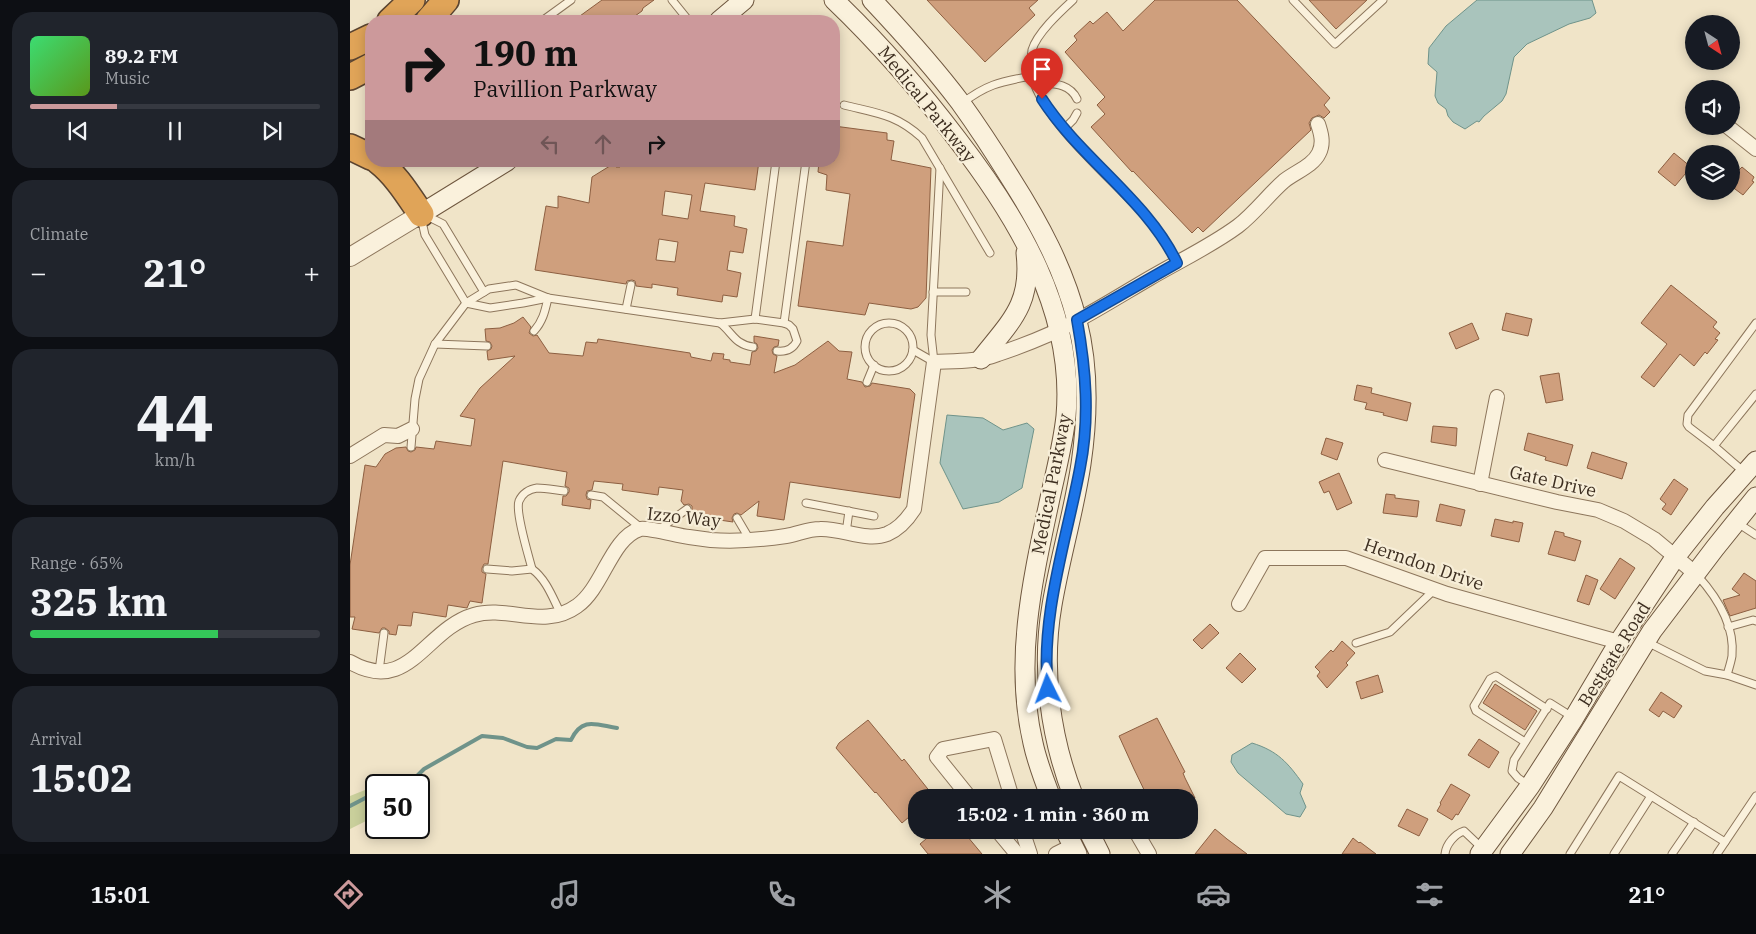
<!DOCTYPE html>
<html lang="en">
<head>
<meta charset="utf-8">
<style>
	body { margin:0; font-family:"IBM Plex Serif",serif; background:#20242c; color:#f1f3f6; height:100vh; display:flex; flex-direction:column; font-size:19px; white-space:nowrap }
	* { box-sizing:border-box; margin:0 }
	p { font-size:16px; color:#9ea1a6 }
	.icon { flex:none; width:28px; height:28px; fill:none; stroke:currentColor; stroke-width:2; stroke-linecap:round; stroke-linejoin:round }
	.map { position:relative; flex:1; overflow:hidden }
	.details { display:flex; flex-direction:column; gap:12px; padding:12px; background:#0d0f14; width:350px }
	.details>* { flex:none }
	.banner { position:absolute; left:15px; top:15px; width:475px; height:152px; border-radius:20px; box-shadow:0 2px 12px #0003; background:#cc999b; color:#111; overflow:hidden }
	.needle { width:32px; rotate:144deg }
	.buttons { position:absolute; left:1335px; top:15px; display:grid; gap:10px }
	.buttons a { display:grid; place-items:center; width:55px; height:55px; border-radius:50%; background:#171b24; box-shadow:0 2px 12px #0003; font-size:25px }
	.speed { position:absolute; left:15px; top:774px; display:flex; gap:10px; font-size:25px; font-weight:700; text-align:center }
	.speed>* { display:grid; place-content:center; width:65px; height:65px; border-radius:50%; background:#171b24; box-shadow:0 2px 12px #0003; line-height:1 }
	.speed .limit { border:2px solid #111; border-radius:8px; background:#fff; color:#111 }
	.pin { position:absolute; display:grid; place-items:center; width:42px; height:42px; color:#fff; margin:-51px -21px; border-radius:50% 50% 50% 0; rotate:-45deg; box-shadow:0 0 5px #0007 }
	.pin .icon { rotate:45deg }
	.me { position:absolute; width:55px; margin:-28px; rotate:357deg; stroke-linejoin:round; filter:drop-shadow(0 0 4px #0008) }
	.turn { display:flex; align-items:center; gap:18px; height:105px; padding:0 25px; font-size:22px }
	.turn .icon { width:65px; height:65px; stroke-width:2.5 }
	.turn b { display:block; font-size:35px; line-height:42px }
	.lanes { display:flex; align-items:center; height:48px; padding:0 25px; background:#0003; justify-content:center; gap:25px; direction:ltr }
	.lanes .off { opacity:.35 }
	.big { font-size:38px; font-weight:800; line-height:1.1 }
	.details .card { flex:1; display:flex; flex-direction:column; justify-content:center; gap:8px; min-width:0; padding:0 18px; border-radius:20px; background:#20242c }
	.details .dial { align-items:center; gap:0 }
	.dial b { font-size:65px; line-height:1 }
	.song { display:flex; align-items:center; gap:15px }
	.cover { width:60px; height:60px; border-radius:8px; background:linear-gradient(135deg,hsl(140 70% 55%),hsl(90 70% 35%)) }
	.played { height:5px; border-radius:2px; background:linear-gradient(90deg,#cc999b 30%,#363941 30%) }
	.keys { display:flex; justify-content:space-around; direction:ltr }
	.heat { display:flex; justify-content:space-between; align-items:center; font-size:28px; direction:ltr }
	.charge { height:8px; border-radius:4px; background:linear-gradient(90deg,#34c759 65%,#363941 0) }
	.trip { position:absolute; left:558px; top:789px; width:290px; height:50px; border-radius:20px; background:#171b24; box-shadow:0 2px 12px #0003; font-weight:800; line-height:50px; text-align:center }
	.tabs { display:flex; height:80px; justify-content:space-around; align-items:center; background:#090b0e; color:#9ea1a6 }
	.tabs .icon { width:35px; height:35px }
	.tabs .active { color:#cc999b }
	.tabs b { font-size:22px; color:#f1f3f6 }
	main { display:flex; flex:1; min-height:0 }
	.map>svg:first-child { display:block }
	.green { fill:#c9cf9b }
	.water { fill:#a9c4bc; stroke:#6f938a }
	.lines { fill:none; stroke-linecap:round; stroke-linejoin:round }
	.stream { stroke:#6f938a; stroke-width:4 }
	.building { fill:#cf9f7d; stroke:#8d5f41; fill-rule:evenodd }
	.service-casing { stroke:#8d765c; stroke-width:9 }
	.minor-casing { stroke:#8d765c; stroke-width:16 }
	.tertiary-casing { stroke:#8d765c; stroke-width:20 }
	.secondary-casing { stroke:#6f573f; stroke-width:21 }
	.motorway-casing { stroke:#5b4430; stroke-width:28 }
	.service { stroke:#faf1dc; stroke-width:7 }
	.minor { stroke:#faf1dc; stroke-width:14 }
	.tertiary { stroke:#faf1dc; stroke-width:18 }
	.secondary { stroke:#faf1dc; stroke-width:19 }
	.motorway { stroke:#e0a458; stroke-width:25 }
	.route-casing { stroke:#114b97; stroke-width:12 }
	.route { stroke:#1a73e8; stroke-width:9 }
	.labels { text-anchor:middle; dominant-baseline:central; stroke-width:4.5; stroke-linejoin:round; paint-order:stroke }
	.street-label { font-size:18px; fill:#3d2e20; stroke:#f7eed8 }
</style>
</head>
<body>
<main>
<section class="details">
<div class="card">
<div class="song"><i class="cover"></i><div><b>89.2 FM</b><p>Music</p></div></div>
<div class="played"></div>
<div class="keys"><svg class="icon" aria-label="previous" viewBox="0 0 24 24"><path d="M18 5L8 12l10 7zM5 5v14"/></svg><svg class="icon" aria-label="pause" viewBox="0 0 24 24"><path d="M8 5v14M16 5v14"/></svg><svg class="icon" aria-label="next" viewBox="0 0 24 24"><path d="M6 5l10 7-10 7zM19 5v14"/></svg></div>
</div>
<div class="card"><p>Climate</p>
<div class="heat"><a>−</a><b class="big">21°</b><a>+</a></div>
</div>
<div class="card dial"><b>44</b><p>km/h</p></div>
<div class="card"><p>Range · 65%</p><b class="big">325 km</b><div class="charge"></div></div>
<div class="card"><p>Arrival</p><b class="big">15:02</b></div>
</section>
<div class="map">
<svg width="1406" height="854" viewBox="0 0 1406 854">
	<rect width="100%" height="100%" fill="#f0e4c8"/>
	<!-- green -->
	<path class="green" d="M20 788 26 789V816L0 829V796Z"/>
	<!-- water -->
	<g class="water">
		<path d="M1127 0H1242L1246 13 1240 18 1219 24 1177 44 1164 57 1156 94 1152 101 1134 116 1129 122 1127 121 1115 129 1103 122 1098 116 1096 109 1088 103 1085 96 1087 72 1078 64 1079 48 1096 26Z"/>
		<path d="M597 415 633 418 653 430 677 423 684 429 672 488 649 502 613 509 590 463Z"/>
		<path d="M902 743C928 751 938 763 953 784L950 793 956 807 950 817 936 814 888 773 881 762 882 755Z"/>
	</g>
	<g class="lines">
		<!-- stream -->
		<g class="stream">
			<path d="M58 785 74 769 132 736 153 738 177 747 187 748 206 739 221 740C232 716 247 725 267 728"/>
			<path d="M0 806 23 794H26"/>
		</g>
	</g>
	<!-- building -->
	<g class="building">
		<path d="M252 0H304L293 8 292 11 278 21H223Z"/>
		<path d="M577 0H688L679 8 685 15 635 62Z"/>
		<path d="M805 0H887L980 98 974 105 980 112 974 118 969 115 962 118 959 123 961 130 853 232 848 227 842 233 783 171 782 172 741 127 755 114 747 105 755 97 715 52 727 40 724 36 740 21 743 24 757 12 773 31Z"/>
		<path d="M959 0H1017L986 29Z"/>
		<path d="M484 126 537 133V140L544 141 541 160 581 168 576 298 568 307 561 309 519 303 515 315 448 306 457 241 493 246 500 194 476 190 477 175 468 172 469 161H484Z"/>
		<path d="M1324 153 1341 167 1325 186 1308 172Z"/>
		<path d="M273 161H409L405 190 355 183 350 211 385 216 384 226 397 229 393 253 380 251 377 270 391 273 387 297 373 295 372 302 327 295 328 288 302 284V288L286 286 285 281 282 280 277 281 276 284 185 270 196 206 208 208V196L239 203 242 177 263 164 266 167H270ZM315 191 342 195 338 219 312 215ZM309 239 328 242 325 262 306 260Z"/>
		<path d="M1392 167 1404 177 1402 181 1404 182 1393 195 1381 186V176L1387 169 1389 170Z"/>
		<path d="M1321 285 1367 322 1363 327 1370 333 1365 339 1368 340 1357 354 1355 352 1344 366 1330 354 1304 387 1291 377 1317 344 1291 323Z"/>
		<path d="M1156 313 1182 319 1178 336 1152 330Z"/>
		<path d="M173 317 181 327 179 333 183 336 187 335 199 353 233 356 236 342 247 343 248 339 340 353 341 357 361 361 363 353 374 354 373 359 380 360V362L400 365 402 352 406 351 408 348 407 344 404 342V336L429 340 428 346 424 347 422 350 423 354 427 356 424 373 445 365 478 341 489 351 502 352 497 379 512 382 515 387 520 386 522 383 560 389 565 394 550 498 440 482 434 520 407 516 409 501 391 515 387 513 384 514 382 518 383 522 342 516 340 513 342 511V506L339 504 334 505 331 501 333 490 309 487 308 495 272 490 273 484 244 481 242 490 237 491 236 495 237 499 241 500 240 509 212 505 213 496H216L219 492V488L215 486 217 472 153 461 138 564H134L132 568V572L136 574 132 603 120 601 117 608 98 605 96 617 63 612 61 626 48 625 46 635 39 634V631L35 628H32L29 633 2 629 5 617H0V565L15 465 26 467 35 454 46 448 56 447 58 451 61 452 65 450 66 447 84 449 86 441 121 446 125 419 110 416 130 388 165 356 138 360 137 351 141 349 142 346 140 342 136 341 135 329 150 328 164 323Z"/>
		<path d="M1122 323 1129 339 1106 349 1099 333Z"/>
		<path d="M1209 373 1213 400 1196 403 1190 376Z"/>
		<path d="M1007 385 1022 388 1021 393 1061 403 1057 421 1033 415 1034 413 1015 409 1017 403 1004 400Z"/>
		<path d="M1083 426 1107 428 1106 446 1081 442Z"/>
		<path d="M1178 433 1223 445 1217 466 1195 460 1196 457 1174 450Z"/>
		<path d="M976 438 993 443 987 460 971 454Z"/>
		<path d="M1242 452 1277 463 1272 479 1237 468Z"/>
		<path d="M989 473 1002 503 987 510 979 491 974 493 969 482Z"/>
		<path d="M1324 479 1338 489 1321 515 1312 509 1316 504 1310 499Z"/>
		<path d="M1036 494 1045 495V498L1069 501 1067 517 1033 513Z"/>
		<path d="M1090 504 1115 510 1111 526 1086 521Z"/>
		<path d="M1145 519 1163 523V521L1173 523 1169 542 1141 536Z"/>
		<path d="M1205 531 1214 533V536L1231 541 1225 561 1198 554Z"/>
		<path d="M1270 558 1285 568 1265 599 1250 589Z"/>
		<path d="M1394 573 1406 581V608L1380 616 1373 600 1390 595 1382 589Z"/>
		<path d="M1236 575 1248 580 1239 605 1227 601Z"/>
		<path d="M860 624 869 633 852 649 843 640Z"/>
		<path d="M992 641 1005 653 996 663 998 665 977 688 967 676 970 672 965 667 981 650 983 652Z"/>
		<path d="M890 653 906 669 892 683 876 668Z"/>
		<path d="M1028 675 1033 692 1011 699 1006 682Z"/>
		<path d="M1145 684 1187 711 1175 730 1133 703Z"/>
		<path d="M1311 692 1332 706 1324 718 1313 711 1309 717 1299 710Z"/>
		<path d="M807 718 835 772 833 773 835 778 845 798H798L784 769 769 736Z"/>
		<path d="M518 720 552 761 554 759 585 798H566V811L552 823 526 792 525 793 486 748 489 743Z"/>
		<path d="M1129 739 1149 752 1139 768 1118 755Z"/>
		<path d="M1101 784 1120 795 1108 815 1106 814 1102 820 1087 811 1091 804 1090 803Z"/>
		<path d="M1057 809 1078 819 1069 836 1048 826Z"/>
		<path d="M865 829 877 839 897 854H845Z"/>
		<path d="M579 830H612L632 854H578L570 844 582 834Z"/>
		<path d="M1003 838 1009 843 1010 842 1026 854H992Z"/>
	</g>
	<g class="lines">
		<!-- service casing -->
		<g class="service-casing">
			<g id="service">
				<path d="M322 0 339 21"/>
				<path d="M723 0C710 12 687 33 682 50 681 58 680 70 682 77 695 123 757 174 790 210 804 226 818 243 827 263"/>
				<path d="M943 0 985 44 1033 0"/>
				<path d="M192 21 221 0"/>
				<path d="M684 82C701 84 719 82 727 99"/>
				<path d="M611 104C637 84 650 82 681 76"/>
				<path d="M494 105C526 113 546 114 572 138L640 253"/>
				<path d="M714 129 723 120 727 113"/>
				<path d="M268 161V162"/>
				<path d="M75 215 93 224 134 292"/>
				<path d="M71 217 75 235 116 303 140 308 173 303 198 298"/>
				<path d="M583 292H616"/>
				<path d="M276 309 281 285"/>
				<path d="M405 319 426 161"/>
				<path d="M370 323C383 333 384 344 403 347"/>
				<path d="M434 323 456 161"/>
				<circle cx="539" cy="347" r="24"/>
				<path d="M184 331C193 321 195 311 198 298"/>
				<path d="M85 344 137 346"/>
				<path d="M563 350 584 362"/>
				<path d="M584 362 581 335 590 168"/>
				<path d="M517 382 524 365"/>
				<path d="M1364 446 1339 427 1337 424 1338 415 1406 323"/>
				<path d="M61 447 65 399 69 379 85 344 116 303 139 289 166 285 198 298 370 323 405 319 434 323 439 325 443 329 447 341C443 349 436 352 427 351"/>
				<path d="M1394 472 1364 446 1406 394"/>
				<path d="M241 495 253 497 291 528"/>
				<path d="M456 503 524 516"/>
				<path d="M387 518 400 540"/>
				<path d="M1386 522 1406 535"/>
				<path d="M307 531 337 509"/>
				<path d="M496 533 499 511"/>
				<path d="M137 569 162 571 182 569C197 580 203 599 211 614"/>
				<path d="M182 569C179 557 165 512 169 501 172 494 179 489 187 488 196 488 205 490 214 491"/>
				<path d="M1347 575C1367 597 1385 625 1382 656 1381 662 1379 668 1377 675"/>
				<path d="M1378 627 1403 620 1406 621"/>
				<path d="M1297 642 1355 671 1377 675 1406 685"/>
				<path d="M1006 643 1040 632 1084 590"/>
				<path d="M29 671 34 633"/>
				<path d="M1175 742 1126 711 1124 706 1140 679 1146 676 1197 709"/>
				<path d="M1180 786 1168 778 1162 771 1164 760 1200 703 1224 718"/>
				<path d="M1095 854C1096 844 1105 834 1114 831L1133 849"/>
				<path d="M1220 854 1269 776 1375 842"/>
				<path d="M1264 854 1301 796"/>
				<path d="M1322 854 1344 822"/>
				<path d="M1367 854 1406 796"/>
			</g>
		</g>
		<!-- minor casing -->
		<g class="minor-casing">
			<g id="minor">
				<path d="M1377 126 1406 149"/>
				<path d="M0 456 34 435 48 436 62 429"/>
				<path d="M1035 460 1207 502 1248 510 1274 521 1304 539 1346 574"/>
				<path d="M1130 484 1147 397"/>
				<path d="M889 604 915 558H996L1097 594 1269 642"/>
				<path d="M0 662C59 696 75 629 124 615 158 605 194 630 227 606 253 588 261 538 290 529 299 527 328 536 339 537 346 538 354 539 361 540 389 542 410 540 436 536 448 534 458 529 470 529 492 528 516 542 537 534 549 529 557 520 564 509L584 362C605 361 628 362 648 354 675 345 703 334 728 320 752 307 776 292 800 278 829 261 861 246 888 226 905 213 918 195 934 181 945 172 963 166 969 153 974 143 971 133 968 124"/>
				<path d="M620 798 587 757 593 749 644 739 662 798"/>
				<path d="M647 830 667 854"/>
				<path d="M672 830 680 854"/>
				<path d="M785 830 799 854"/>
				<path d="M741 836 752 830"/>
				<path d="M706 854 722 846"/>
			</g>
		</g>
		<!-- tertiary casing -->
		<g class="tertiary-casing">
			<path id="tertiary" d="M0 257 71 214"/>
		</g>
		<!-- secondary casing -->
		<g class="secondary-casing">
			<g id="secondary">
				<path d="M484 0C529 43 569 89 607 139 668 218 725 312 716 416 713 445 705 474 699 503 682 582 664 662 683 743 687 762 694 780 701 798"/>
				<path d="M522 0C553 33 583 66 610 102 628 127 645 153 661 179 689 223 714 269 727 321 739 367 738 416 731 464 724 511 710 558 702 605 691 669 700 737 724 798"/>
				<path d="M369 21 394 0"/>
				<path d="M71 214 157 161"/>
				<path d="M631 359C661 321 682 304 676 253"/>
				<path d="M715 830 727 854"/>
				<path d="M738 830 750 854"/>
				<path d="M1130 854 1180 786 1224 718 1269 642 1326 556 1365 507 1406 461"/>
				<path d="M1160 854 1193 808 1302 631 1365 548 1406 497"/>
			</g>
		</g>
		<!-- motorway casing -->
		<g class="motorway-casing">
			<g id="motorway">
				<path d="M40 21 62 0"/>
				<path d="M78 21 96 0"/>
				<path d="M0 47 21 37"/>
				<path d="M0 77 21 66"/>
				<path d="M0 147 21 157"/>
				<path d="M28 161C46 175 58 195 71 214"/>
			</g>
		</g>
		<!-- service -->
		<use href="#service" class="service"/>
		<!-- minor -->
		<use href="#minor" class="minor"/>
		<!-- tertiary -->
		<use href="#tertiary" class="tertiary"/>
		<!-- secondary -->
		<use href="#secondary" class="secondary"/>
		<!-- motorway -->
		<use href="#motorway" class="motorway"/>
	</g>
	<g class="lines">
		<!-- route casing -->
		<g class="route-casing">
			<path id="route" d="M692 99C730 158 798 201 827 263L727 320C736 370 740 418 730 468 717 538 690 617 698 689"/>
		</g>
		<!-- route -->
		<use href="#route" class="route"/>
	</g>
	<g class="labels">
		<!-- street labels -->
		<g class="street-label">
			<text transform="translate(577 104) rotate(51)">Medical Parkway</text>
			<text transform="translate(1203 481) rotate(13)">Gate Drive</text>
			<text transform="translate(701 484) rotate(-79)">Medical Parkway</text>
			<text transform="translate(334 517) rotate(6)">Izzo Way</text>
			<text transform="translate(1074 564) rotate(19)">Herndon Drive</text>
			<text transform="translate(1264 654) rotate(-58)">Bestgate Road</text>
		</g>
	</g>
</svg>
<div class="buttons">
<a><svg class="needle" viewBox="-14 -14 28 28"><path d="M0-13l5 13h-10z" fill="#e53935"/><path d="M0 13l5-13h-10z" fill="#9ea1a6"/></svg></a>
<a><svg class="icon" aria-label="sound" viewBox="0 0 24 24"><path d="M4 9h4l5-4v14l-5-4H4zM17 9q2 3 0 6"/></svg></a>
<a><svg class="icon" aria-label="layers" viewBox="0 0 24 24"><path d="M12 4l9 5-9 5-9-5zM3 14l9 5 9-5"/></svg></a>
</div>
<div class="speed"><div class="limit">50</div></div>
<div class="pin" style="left:692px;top:99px;background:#d93025"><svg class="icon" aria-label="arrive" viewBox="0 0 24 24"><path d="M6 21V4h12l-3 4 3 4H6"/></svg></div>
<svg class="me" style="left:698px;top:689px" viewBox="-20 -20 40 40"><path d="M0-17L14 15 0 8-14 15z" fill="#1a73e8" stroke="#fff" stroke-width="4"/></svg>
<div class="trip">15:02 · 1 min · 360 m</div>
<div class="banner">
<div class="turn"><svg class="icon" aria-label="right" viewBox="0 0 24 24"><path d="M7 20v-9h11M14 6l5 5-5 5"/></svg><div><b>190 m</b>Pavillion Parkway</div></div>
<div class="lanes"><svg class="icon off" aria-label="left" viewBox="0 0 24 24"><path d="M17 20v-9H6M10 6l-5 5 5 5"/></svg><svg class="icon off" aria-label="ahead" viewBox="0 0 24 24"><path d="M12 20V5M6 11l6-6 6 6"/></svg><svg class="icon" aria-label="right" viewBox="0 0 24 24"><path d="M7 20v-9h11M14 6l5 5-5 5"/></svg></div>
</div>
</div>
</main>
<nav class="tabs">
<b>15:01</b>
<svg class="icon active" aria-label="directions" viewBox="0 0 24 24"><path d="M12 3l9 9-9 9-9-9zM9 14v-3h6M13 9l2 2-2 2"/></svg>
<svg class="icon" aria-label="music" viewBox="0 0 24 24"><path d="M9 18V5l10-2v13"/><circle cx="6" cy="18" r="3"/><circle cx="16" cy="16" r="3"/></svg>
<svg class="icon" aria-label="phone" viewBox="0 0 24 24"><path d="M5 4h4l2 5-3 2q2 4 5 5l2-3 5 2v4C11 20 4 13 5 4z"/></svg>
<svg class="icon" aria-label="climate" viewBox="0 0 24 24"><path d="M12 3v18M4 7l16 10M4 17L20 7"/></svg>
<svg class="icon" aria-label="car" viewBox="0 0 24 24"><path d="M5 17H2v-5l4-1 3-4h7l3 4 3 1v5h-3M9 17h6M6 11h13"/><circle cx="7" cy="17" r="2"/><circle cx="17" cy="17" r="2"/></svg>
<svg class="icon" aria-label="filters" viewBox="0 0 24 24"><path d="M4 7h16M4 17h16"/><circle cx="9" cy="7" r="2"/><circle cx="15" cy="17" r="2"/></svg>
<b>21°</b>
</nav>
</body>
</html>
